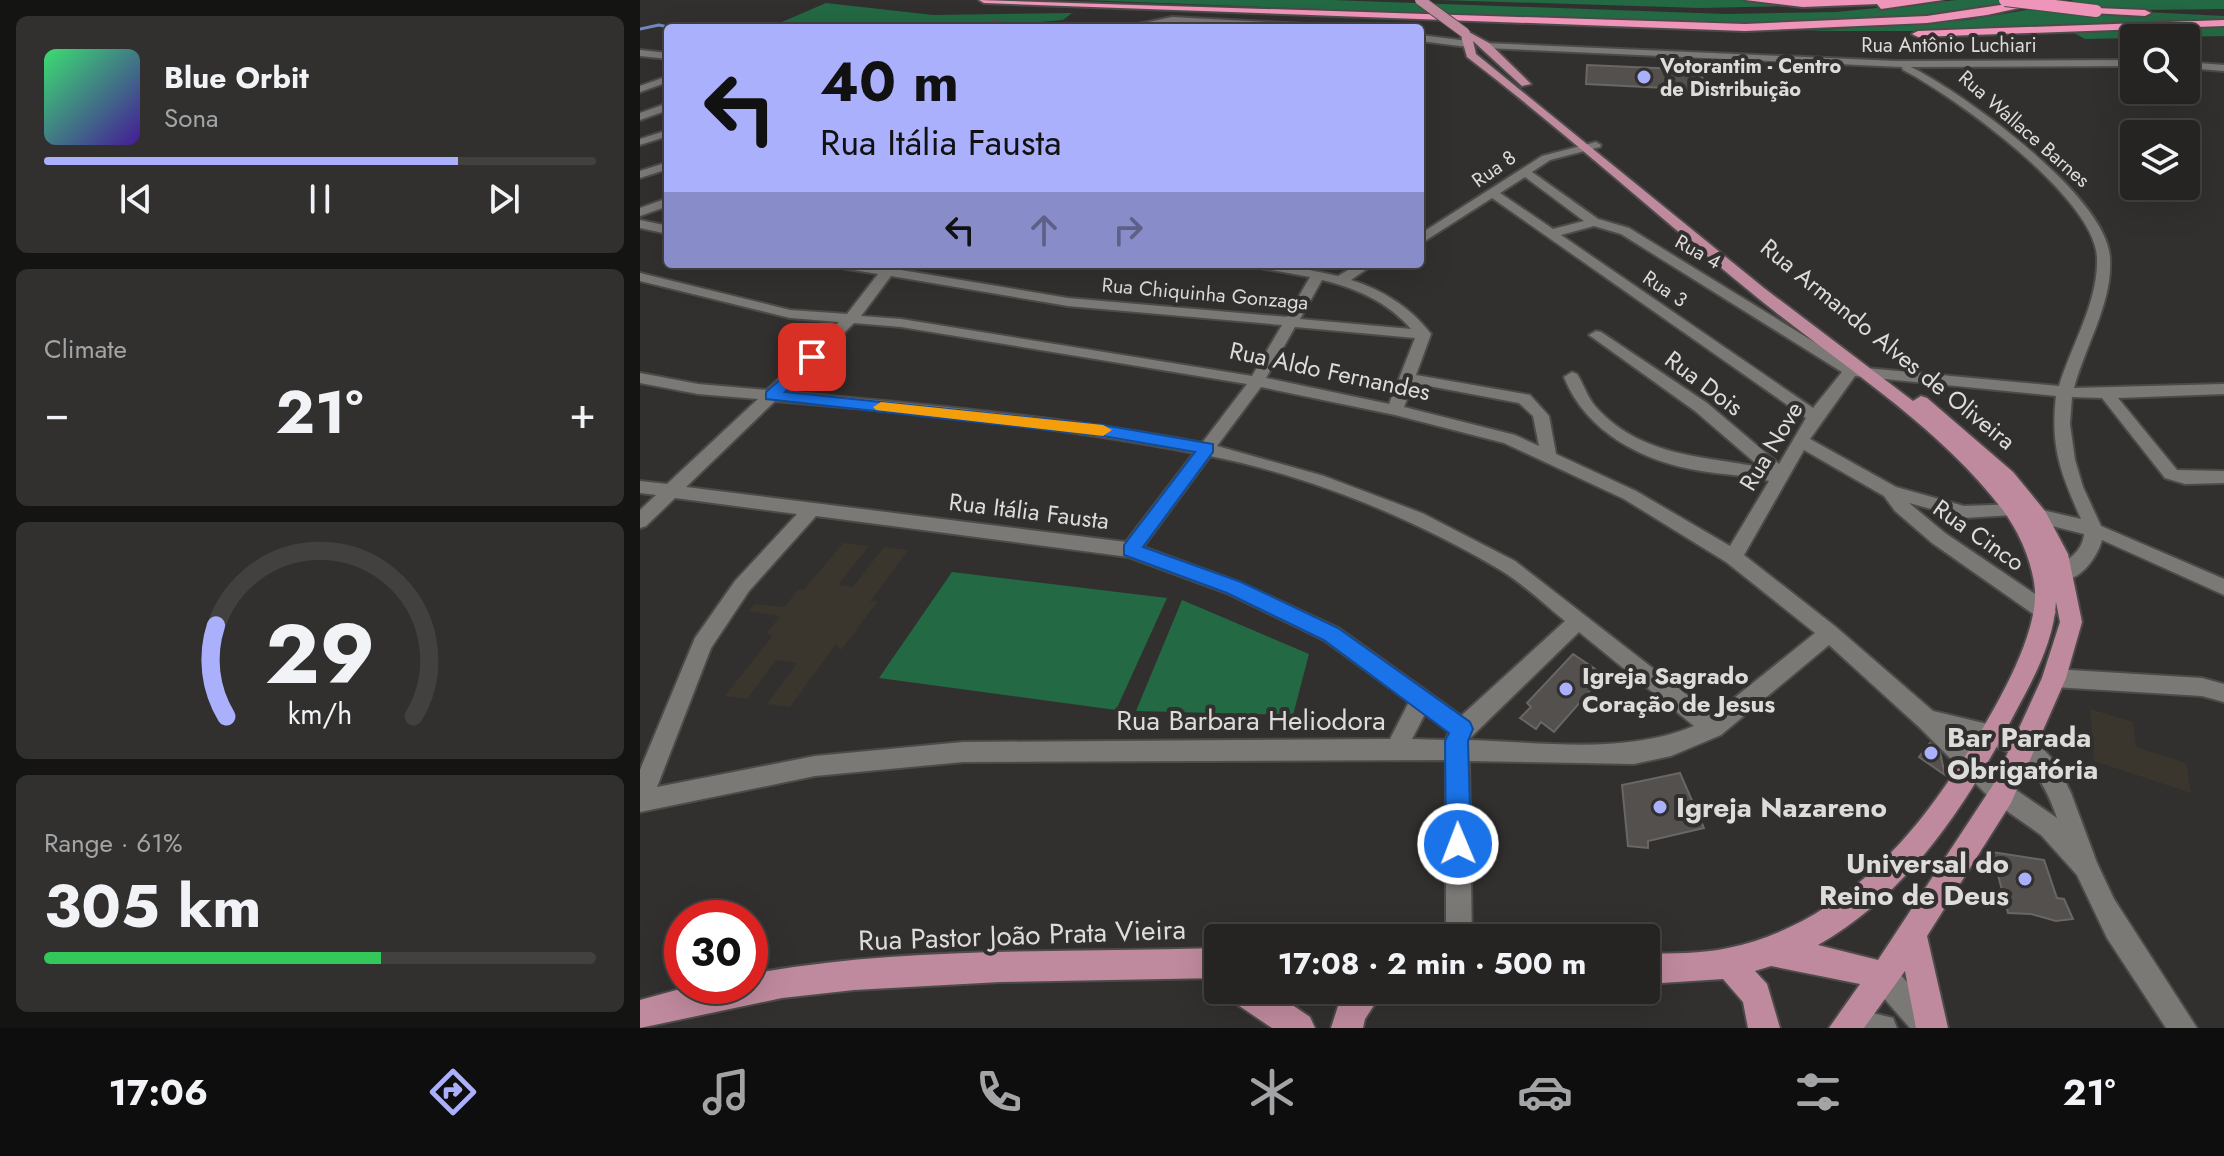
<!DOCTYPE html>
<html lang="en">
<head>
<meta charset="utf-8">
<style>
	body { margin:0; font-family:Jost,sans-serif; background:#31302f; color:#f1f3f6; height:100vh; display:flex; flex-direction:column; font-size:30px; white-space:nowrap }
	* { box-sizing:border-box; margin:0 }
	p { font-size:26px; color:#a3a4a5 }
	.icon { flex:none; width:44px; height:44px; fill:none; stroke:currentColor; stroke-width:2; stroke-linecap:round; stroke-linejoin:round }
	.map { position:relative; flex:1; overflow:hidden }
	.details { display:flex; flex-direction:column; gap:16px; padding:16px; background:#141413; width:640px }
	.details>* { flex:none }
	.top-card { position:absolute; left:24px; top:24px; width:760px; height:244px; border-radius:8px; box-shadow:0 8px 32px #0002,0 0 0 2px #424140; background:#aab0fb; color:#111; overflow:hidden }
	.controls { position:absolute; left:1480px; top:24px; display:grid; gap:16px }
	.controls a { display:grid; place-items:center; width:80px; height:80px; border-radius:8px; background:#252422; box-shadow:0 8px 32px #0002,0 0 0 2px #424140; font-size:40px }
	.speed { position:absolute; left:24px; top:900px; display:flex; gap:16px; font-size:40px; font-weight:700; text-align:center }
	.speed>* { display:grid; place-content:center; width:104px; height:104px; border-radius:50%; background:#252422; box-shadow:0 8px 32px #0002,0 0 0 2px #424140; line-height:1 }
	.speed .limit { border:12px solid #d22; background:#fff; color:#111 }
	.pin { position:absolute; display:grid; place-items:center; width:68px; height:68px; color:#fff; margin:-34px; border-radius:16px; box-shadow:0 4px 12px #0006 }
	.me { position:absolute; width:88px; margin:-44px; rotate:359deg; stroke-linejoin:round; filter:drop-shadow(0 0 6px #0008) }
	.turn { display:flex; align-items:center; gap:28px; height:168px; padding:0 24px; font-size:36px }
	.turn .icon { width:104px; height:104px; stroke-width:2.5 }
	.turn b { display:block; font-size:56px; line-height:68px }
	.lanes { display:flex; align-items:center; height:76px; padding:0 24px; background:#0003; justify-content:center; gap:40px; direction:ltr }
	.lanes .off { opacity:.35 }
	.big { font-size:60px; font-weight:700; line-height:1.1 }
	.details .tile { flex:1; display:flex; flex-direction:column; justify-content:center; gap:12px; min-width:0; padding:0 28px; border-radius:12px; background:#31302f }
	.details .dial { align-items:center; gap:0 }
	.dial svg { height:208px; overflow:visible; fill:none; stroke:#424140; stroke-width:7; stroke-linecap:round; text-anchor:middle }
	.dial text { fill:#f1f3f6; stroke:none }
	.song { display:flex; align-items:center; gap:24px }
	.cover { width:96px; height:96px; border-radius:12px; background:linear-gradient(135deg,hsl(140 70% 55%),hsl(260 70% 35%)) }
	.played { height:8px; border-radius:4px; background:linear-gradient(90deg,#aab0fb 75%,#424140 75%) }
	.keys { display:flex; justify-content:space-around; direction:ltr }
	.heat { display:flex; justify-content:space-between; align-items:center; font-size:44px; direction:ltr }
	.charge { height:12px; border-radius:6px; background:linear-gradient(90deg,#34c759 61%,#424140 0) }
	.trip { position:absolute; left:564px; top:924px; width:456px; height:80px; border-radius:8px; background:#252422; box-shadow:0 8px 32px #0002,0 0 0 2px #424140; font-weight:700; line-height:80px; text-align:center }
	.dock { display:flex; height:128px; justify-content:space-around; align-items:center; background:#0f0e0e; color:#a3a4a5 }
	.dock .icon { width:56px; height:56px }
	.dock .selected { color:#aab0fb }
	.dock b { font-size:36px; color:#f1f3f6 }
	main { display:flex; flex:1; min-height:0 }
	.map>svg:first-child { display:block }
	.built { fill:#3a362e }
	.green { fill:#236943 }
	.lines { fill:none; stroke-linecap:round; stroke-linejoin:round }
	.stream { stroke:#7289bc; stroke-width:3 }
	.building { fill:#53504e; stroke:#696664; stroke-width:2 }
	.minor-casing { stroke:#4c4b49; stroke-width:4 }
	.major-casing { stroke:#4c4b49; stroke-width:4 }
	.highway-casing { stroke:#4c4b49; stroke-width:4 }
	.minor { fill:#7a7976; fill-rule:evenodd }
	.major { fill:#c08a9e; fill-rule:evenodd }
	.highway { fill:#ef95b9; fill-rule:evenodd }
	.major-bridge-casing { stroke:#4c4b49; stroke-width:12; stroke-linecap:butt }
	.highway-bridge-casing { stroke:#4c4b49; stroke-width:14; stroke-linecap:butt }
	.major-bridge { stroke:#c08a9e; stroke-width:10 }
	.highway-bridge { stroke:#ef95b9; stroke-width:12 }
	.route { fill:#1a73e8; stroke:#114b97; stroke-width:2 }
	.slow { fill:#f59e0b }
	.poi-dot { fill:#aab0fb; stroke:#31302e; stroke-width:3 }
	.labels { text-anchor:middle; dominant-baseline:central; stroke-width:8; stroke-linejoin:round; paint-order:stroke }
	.far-street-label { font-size:20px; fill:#dddcdb; stroke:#31302e }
	.far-poi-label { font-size:20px; font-weight:bold; fill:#dddcdb; stroke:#31302e; text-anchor:start }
	.street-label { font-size:24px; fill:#dddcdb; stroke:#31302e }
	.poi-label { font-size:24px; font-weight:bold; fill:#dddcdb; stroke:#31302e; text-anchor:start }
	.near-street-label { font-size:28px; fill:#dddcdb; stroke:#31302e }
	.near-poi-label { font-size:28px; font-weight:bold; fill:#dddcdb; stroke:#31302e; text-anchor:start }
</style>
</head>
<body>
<main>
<section class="details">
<div class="tile">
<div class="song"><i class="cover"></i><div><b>Blue Orbit</b><p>Sona</p></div></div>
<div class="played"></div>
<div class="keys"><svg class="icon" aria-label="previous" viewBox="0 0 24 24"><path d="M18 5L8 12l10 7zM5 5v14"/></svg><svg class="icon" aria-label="pause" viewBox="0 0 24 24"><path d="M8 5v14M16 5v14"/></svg><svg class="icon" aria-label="next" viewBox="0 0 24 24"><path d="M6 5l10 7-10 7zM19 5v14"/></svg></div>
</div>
<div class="tile"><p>Climate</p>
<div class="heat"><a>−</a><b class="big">21°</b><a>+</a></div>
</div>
<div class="tile dial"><svg viewBox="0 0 100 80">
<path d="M14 69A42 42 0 1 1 86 69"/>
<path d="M14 69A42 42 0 0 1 10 34" stroke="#aab0fb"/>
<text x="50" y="56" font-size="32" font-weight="700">29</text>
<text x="50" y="72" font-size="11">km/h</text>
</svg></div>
<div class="tile"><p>Range · 61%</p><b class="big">305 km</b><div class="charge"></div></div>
</section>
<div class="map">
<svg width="1584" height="1028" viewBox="0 0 1584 1028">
	<rect width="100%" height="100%" fill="#31302e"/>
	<!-- built -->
	<g class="built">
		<path d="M203 543 229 546 198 585 213 587 244 547 268 550 230 602 238 601 201 650 196 644 150 707 127 704 157 663 136 660 107 699 85 696 133 635 126 634 140 616 108 611 115 604 144 607 158 590H164Z"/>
		<path d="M1450 709 1493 722 1496 747 1546 763 1551 793 1454 761Z"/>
	</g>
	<!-- green -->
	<g class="green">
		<path d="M443 0H692L1086 14 1196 12 1317 0H1390L1259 18 1096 25Z"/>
		<path d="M798 0H1099L1205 5 1061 8Z"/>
		<path d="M1433 0H1584V9L1496 10 1418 5Z"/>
		<path d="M186 3 293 15 432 13 423 20 327 28H128Z"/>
		<path d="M1405 7 1584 16V22L1339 31H1169L1327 20Z"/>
		<path d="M1584 26V36L1445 39 1434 33Z"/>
		<path d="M312 572 527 598 476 710 239 678Z"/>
		<path d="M542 600 669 654 653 715 496 711Z"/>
	</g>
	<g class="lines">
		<!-- stream -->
		<path class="stream" d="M0 29 19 25 33 28"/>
	</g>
	<!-- building -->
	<g class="building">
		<path d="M947 65 1061 70 1065 90 946 84Z"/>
		<path d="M933 654 964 675 914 732 901 722 896 729 880 718 891 707 887 703Z"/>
		<path d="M1290 743 1300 752 1305 775 1279 757Z"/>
		<path d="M1040 773 1064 828 1008 841V848L988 846 982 785Z"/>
		<path d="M1352 852 1404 860 1417 898 1424 899 1433 919 1416 921 1391 914 1368 913Z"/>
	</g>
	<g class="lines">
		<!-- minor casing -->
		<g class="minor-casing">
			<g id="minor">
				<path d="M532 17 684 25 688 28 532 23 479 28Z"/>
				<path d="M353 22 386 25 390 28H327Z"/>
				<path d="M780 35 828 41 832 44 828 47 780 41Z"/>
				<path d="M843 43 1256 61 1494 60V66L1271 67C1323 93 1467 196 1470 258 1473 302 1445 346 1434 388L1584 384V394L1478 398 1537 470 1584 471V483L1545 484 1525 478 1462 398 1432 397 1430 424 1435 460 1443 487 1461 526 1584 579V595L1462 540C1457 558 1438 585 1417 579L1414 574C1425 558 1442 555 1444 534L1392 521 1389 516 1398 509 1441 519C1421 474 1410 447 1416 396L1215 376 1170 439 1256 487 1324 506 1379 504 1382 509 1379 514 1373 515 1324 518 1269 503 1305 533 1413 606 1416 612 1413 618 1406 620 1399 618 1292 543 1255 511 1244 496 1164 450 1104 555 1196 627 1293 711 1364 728 1392 740 1405 751 1416 763 1431 793 1457 863 1474 899 1557 1028H1526L1467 938 1437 875 1401 835 1354 802 1279 727 1189 645 1081 735 1031 756 994 764 829 761 832 938H806V760L323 762 175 776 0 812V770L55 638 95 581 157 514 35 498 6 526 0 528V510L16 495 0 493V481L27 484 118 399 58 394 0 383V373L58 384 127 390 199 322 150 318 0 281V273L150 310 207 314 238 274 201 268 194 264 246 268 261 265V270L428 298 647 317 670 277 620 268 613 264H641L698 276 718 264H734L711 280C743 290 770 307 791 334L776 375 890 395 909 416 916 454 996 491 1090 546 1129 481C1107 475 1084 475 1061 471 1004 462 946 433 924 377L932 372 937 374C944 385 947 396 955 406 999 456 1061 456 1120 467L1055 411 949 335 956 331 961 332 1067 403 1139 464 1166 418 852 198 780 244V234L902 156 956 142 961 145 960 147 910 160 892 172 958 219 989 228 1215 367 1419 386C1431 346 1459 301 1457 257 1454 197 1314 96 1263 70L1262 67 846 48ZM885 177 944 221 913 229 860 193ZM954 226 981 234 1202 372 1173 408 921 235ZM251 276 428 306 642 325 612 376 261 319 221 316ZM682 280C716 288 748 302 771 329L660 319ZM214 323 261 327 607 384 562 443C423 417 285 404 144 392ZM655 327 775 338 749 404 626 378ZM773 383 879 403 893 416 899 446 875 435 764 407ZM621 387 755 415 864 443 984 499 1086 562 1175 633 1073 715 875 561 782 513 684 476 577 446ZM135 401C276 413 415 426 554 453L486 542 46 487ZM570 456C671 476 773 518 862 571 884 585 904 604 925 621L821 716 698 628 601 583 503 547ZM176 516 489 557 587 593 684 640 769 702 750 739 323 742 175 756 17 787 71 648 109 591ZM939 632 1054 726C984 755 903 742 828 740ZM785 714 809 732 806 740 772 739ZM1319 737C1376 749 1398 762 1417 818L1370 786Z"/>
				<path d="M0 50 28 53V59L0 56Z"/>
				<path d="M1546 62 1584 65V71L1546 68Z"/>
				<path d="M28 76V82L0 92V86Z"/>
				<path d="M28 103V110L0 120V113Z"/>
				<path d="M28 130V136L0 145V139Z"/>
				<path d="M28 162V169L0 178V171Z"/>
				<path d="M28 198V206L0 216V208Z"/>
				<path d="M0 220 28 226V234L0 228Z"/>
				<path d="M1414 669 1562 678 1584 684V702L1562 696 1414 687 1407 684 1403 678 1407 672Z"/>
				<path d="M1244 963 1254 967 1298 1018 1302 1028H1270L1234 987 1230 977 1234 967Z"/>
				<path d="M1212 1008 1253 1018 1257 1028H1201L1198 1022 1202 1012Z"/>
			</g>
		</g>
		<!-- major casing -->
		<g class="major-casing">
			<g id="major">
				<path d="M825 30 849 43 891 84 882 86 833 41 836 54 1124 288 1273 401 1281 396 1287 398 1373 472 1405 511 1428 554 1442 622 1426 678 1371 803 1287 936 1308 1028H1276L1265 971 1224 1028H1189L1220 984 1131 966 1115 971 1127 984 1140 1028H1108L1103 1002 1083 979 1006 984V954C1033 953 1061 954 1088 948 1180 929 1251 864 1303 789 1335 744 1398 646 1395 591 1393 563 1379 531 1362 509 1298 426 1205 368 1124 303 1024 222 929 135 827 57L820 33ZM1416 602 1420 622 1402 678 1353 785 1238 960 1178 945C1271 892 1327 804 1376 711 1394 678 1414 640 1416 602Z"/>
				<path d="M578 948V978L360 982 214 990 142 998 0 1028V1000L51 986H110V974C264 946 422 953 578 948Z"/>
				<path d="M588 990H630L670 1017 675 1028H632L592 1001Z"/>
				<path d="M709 990H744L725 1019 723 1028H691L700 1000Z"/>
			</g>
		</g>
		<!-- highway casing -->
		<g class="highway-casing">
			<g id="highway">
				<path d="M339 0 1105 24 1287 16 1394 0 1411 1 1347 15 1287 23 1105 31 344 3Z"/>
				<path d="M1105 0H1303L1241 9 1237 4 1163 7Z"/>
				<path d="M1456 8 1505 10 1511 13 1505 16 1452 13Z"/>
				<path d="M1584 20V26L1278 37 1272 34 1278 31Z"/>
			</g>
		</g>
		<!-- minor -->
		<use href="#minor" class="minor"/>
		<!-- major -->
		<use href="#major" class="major"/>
		<!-- highway -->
		<use href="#highway" class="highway"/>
		<!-- major-bridge casing -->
		<g class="major-bridge-casing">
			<path id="major-bridge" d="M780 0 825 33"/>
		</g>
		<!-- highway-bridge casing -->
		<g class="highway-bridge-casing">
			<path id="highway-bridge" d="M1365 0 1456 11"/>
		</g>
		<!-- major-bridge -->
		<use href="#major-bridge" class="major-bridge"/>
		<!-- highway-bridge -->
		<use href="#highway-bridge" class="highway-bridge"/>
	</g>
	<!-- route -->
	<path class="route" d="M172 352 180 357 145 392 463 425 573 444V452L503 547 601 582 698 628 830 722 833 729 828 741 831 844 827 852 818 856 809 852 806 844 805 741 809 733 684 640 587 593 484 555V545L555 452 463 436 126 399V392Z"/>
	<!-- slow -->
	<path class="slow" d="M241 402 463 425 472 430 463 436 236 410 233 407Z"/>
	<!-- markers -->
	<g class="poi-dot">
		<circle cx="1004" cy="77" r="8"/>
		<circle cx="926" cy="689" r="8"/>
		<circle cx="1291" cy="753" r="8"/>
		<circle cx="1020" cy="807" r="8"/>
		<circle cx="1385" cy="879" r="8"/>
	</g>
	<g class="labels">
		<!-- far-street labels -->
		<g class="far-street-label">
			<text x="1309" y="45">Rua Antônio Luchiari</text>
			<text transform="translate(1384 129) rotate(41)">Rua Wallace Barnes</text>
			<text transform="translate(854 169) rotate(-35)">Rua 8</text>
			<text transform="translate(1058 252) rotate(29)">Rua 4</text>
			<text transform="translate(1025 289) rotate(34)">Rua 3</text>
			<text transform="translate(565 294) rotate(5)">Rua Chiquinha Gonzaga</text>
		</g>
		<!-- far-poi labels -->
		<g class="far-poi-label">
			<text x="1020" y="66">Votorantim - Centro<tspan x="1020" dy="23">de Distribuição</tspan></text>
		</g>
		<!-- street labels -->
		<g class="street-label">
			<text transform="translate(1248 344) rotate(39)">Rua Armando Alves de Oliveira</text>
			<text transform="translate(690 371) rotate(12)">Rua Aldo Fernandes</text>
			<text transform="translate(1064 383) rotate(37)">Rua Dois</text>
			<text transform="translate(1131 446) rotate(-59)">Rua Nove</text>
			<text transform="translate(389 511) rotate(7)">Rua Itália Fausta</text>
			<text transform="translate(1339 535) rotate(35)">Rua Cinco</text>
		</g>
		<!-- poi labels -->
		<g class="poi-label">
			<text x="942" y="675">Igreja Sagrado<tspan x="942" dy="28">Coração de Jesus</tspan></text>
		</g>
		<!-- near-street labels -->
		<g class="near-street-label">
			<text x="611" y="720">Rua Barbara Heliodora</text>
			<text transform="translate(382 935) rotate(-2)">Rua Pastor João Prata Vieira</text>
		</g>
		<!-- near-poi labels -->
		<g class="near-poi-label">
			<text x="1307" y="737">Bar Parada<tspan x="1307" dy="32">Obrigatória</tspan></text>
			<text x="1036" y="807">Igreja Nazareno</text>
			<text x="1369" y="863" text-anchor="end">Universal do<tspan x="1369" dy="32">Reino de Deus</tspan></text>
		</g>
	</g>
</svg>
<div class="controls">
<a><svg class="icon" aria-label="search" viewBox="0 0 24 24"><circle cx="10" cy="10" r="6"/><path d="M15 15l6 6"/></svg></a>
<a><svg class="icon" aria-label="layers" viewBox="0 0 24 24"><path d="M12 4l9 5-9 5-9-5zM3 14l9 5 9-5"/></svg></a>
</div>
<div class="speed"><div class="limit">30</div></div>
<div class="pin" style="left:172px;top:357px;background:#d93025"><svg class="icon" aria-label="arrive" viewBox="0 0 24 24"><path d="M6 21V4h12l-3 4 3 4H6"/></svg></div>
<svg class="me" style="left:818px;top:844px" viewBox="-20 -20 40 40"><circle r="17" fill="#1a73e8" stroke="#fff" stroke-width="3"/><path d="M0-11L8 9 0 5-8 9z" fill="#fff"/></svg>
<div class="trip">17:08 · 2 min · 500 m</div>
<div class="top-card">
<div class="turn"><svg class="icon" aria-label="left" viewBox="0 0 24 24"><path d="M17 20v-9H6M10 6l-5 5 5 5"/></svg><div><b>40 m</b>Rua Itália Fausta</div></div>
<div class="lanes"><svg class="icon" aria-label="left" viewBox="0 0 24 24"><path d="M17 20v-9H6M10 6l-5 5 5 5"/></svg><svg class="icon off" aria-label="ahead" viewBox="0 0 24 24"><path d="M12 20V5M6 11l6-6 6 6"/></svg><svg class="icon off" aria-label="right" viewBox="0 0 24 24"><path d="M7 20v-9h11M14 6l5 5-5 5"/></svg></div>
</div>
</div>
</main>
<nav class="dock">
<b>17:06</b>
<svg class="icon selected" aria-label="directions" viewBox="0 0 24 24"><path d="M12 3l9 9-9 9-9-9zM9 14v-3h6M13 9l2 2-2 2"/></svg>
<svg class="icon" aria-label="music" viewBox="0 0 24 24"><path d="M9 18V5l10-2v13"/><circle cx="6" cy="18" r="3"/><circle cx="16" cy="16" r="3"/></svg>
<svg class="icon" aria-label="phone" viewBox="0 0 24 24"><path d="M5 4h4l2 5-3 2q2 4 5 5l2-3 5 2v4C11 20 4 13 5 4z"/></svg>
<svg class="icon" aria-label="climate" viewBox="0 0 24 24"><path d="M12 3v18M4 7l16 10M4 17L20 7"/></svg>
<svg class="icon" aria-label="car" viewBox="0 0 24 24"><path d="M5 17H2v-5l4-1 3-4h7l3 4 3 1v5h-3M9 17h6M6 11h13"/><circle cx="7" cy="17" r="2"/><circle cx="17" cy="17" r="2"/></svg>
<svg class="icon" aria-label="filters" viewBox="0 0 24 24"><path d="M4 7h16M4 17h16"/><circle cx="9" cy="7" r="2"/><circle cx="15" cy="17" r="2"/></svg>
<b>21°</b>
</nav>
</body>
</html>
